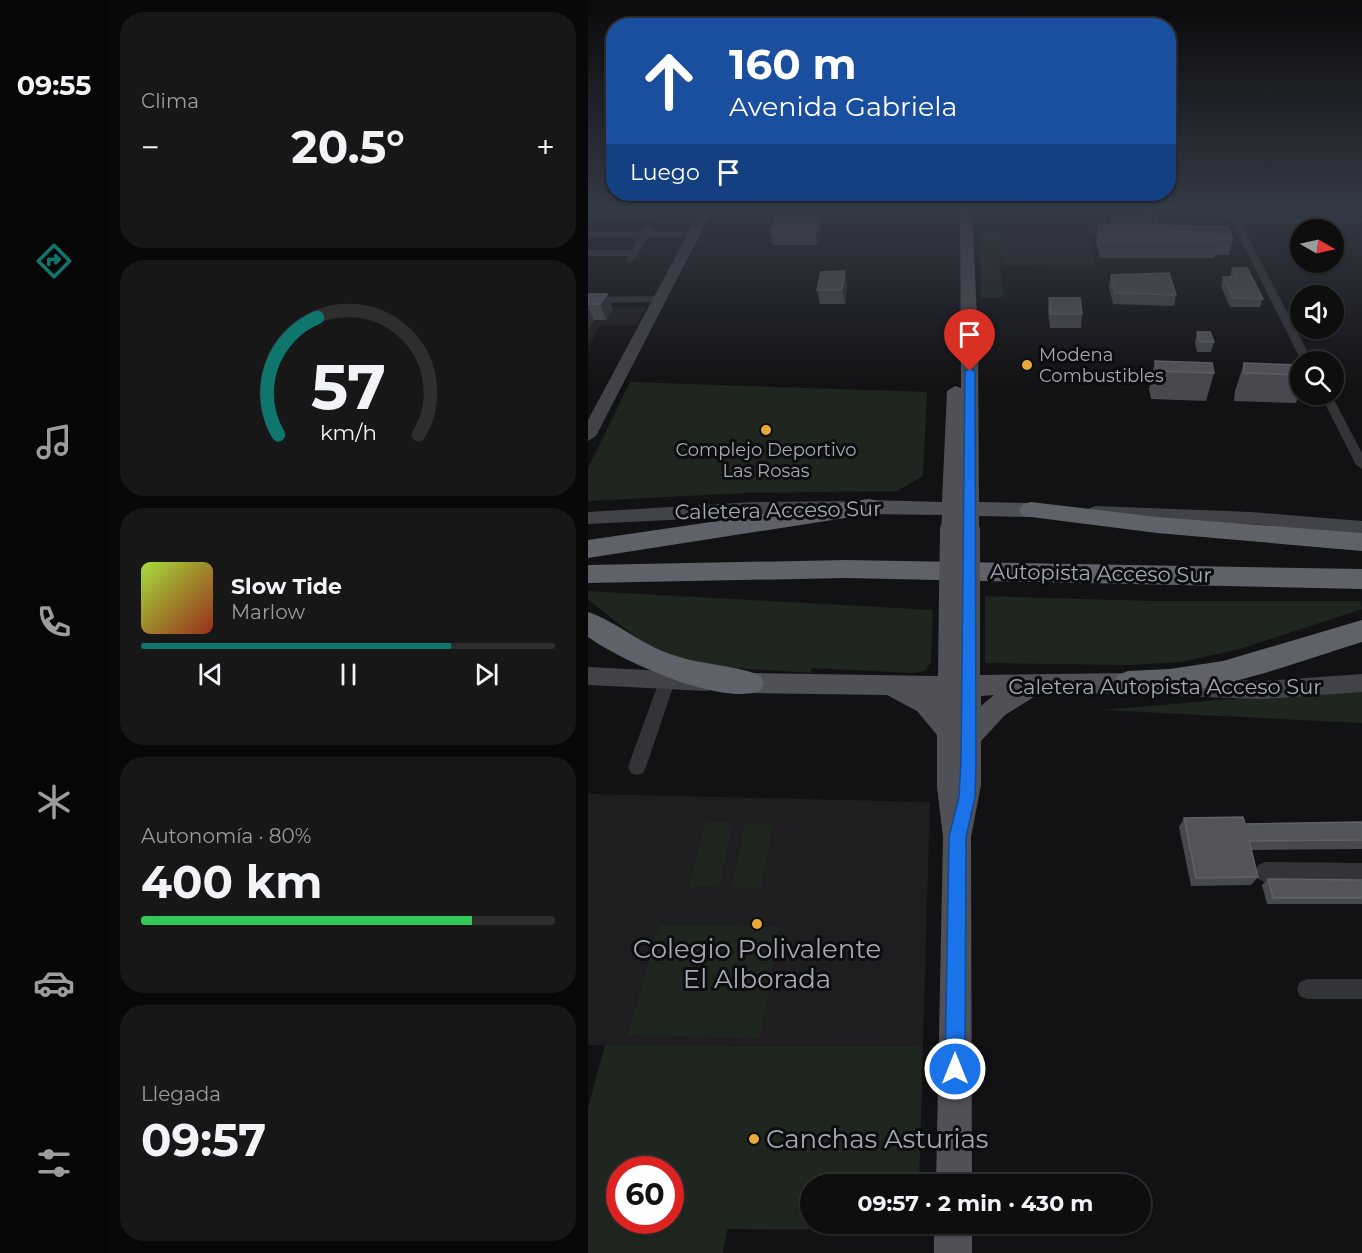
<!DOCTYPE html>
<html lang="es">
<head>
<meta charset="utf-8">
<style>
	body { margin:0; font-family:Montserrat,sans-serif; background:#171718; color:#f1f3f6; height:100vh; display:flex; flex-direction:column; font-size:22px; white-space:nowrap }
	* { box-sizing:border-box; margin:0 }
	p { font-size:20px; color:#9b9c9e }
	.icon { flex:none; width:33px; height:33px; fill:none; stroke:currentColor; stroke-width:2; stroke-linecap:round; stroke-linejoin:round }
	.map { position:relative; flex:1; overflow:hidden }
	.panel { display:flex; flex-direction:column; gap:12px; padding:12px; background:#080808; width:480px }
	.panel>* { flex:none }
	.top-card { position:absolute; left:18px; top:18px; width:570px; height:183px; border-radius:24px; box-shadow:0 2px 4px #0004,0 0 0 2px #2e2e2f; background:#1a4fa0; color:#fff; overflow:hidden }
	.needle { width:39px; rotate:99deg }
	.fabs { position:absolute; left:702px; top:219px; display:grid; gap:12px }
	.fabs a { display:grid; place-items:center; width:54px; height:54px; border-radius:50%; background:#0e0e0f; box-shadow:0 2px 4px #0004,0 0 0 2px #2e2e2f; font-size:30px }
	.speed { position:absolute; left:18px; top:1156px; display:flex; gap:12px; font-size:30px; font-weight:700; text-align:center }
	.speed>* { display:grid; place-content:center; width:78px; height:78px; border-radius:50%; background:#0e0e0f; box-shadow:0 2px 4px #0004,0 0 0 2px #2e2e2f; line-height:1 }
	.speed .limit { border:9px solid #d22; background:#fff; color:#111 }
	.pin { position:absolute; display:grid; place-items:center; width:51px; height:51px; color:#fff; margin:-62px -26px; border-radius:50% 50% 50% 0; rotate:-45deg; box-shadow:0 0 6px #0007 }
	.pin .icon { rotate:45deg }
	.me { position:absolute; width:66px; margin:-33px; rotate:0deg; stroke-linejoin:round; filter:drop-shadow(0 0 4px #0008) }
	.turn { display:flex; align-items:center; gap:21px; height:126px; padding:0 24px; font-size:27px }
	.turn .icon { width:78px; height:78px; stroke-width:2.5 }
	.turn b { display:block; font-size:42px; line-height:51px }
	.then { display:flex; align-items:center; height:57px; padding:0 24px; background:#0003; gap:12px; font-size:22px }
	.big { font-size:45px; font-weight:700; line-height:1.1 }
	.panel .widget { flex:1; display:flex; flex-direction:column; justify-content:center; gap:9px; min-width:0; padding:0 21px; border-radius:24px; background:#171718 }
	.panel .dial { align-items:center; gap:0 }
	.dial svg { height:156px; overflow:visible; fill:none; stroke:#2e2e2f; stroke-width:7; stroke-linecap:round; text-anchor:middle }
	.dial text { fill:#f1f3f6; stroke:none }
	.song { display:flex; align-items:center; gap:18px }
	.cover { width:72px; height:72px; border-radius:9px; background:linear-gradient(135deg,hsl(80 70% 55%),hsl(10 70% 35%)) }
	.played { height:6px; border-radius:3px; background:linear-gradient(90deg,#0f766e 75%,#2e2e2f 75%) }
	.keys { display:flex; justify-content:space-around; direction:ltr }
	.heat { display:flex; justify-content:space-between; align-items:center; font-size:33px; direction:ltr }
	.charge { height:9px; border-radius:4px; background:linear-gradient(90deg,#34c759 80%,#2e2e2f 0) }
	.trip { position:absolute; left:212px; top:1174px; width:351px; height:60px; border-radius:30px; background:#0e0e0f; box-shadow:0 2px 4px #0004,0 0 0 2px #2e2e2f; font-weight:700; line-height:60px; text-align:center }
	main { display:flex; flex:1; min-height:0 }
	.dock { display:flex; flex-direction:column; width:108px; justify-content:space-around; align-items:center; background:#060606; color:#9b9c9e }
	.dock .icon { width:42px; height:42px }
	.dock .selected { color:#0f766e }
	.dock b { font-size:27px; color:#f1f3f6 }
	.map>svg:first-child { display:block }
	.built { fill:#1e1e20 }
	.green { fill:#1f261f; fill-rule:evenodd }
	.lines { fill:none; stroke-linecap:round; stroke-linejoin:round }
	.street { fill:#333438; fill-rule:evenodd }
	.secondary { fill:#424348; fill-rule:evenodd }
	.primary { fill:#505157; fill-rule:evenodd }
	.highway { fill:#606269; fill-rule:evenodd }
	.primary-bridge { stroke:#505157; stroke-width:22 }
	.wall { fill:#48494f; fill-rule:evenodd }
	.shaded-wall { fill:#2e2f33 }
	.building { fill:#525459; stroke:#5f6167; stroke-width:1.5 }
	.route { fill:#1a73e8; stroke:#114b97; stroke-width:1.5 }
	.poi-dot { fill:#e6aa38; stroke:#0d0d0f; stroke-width:2 }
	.labels { text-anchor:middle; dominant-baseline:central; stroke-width:6; stroke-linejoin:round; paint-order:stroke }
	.far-poi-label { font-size:18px; fill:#a4a9b3; stroke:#0d0d0f; text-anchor:start }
	.street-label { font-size:21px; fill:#a4a9b3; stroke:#0d0d0f }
	.near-poi-label { font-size:26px; fill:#a4a9b3; stroke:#0d0d0f }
</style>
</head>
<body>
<main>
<nav class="dock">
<b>09:55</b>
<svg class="icon selected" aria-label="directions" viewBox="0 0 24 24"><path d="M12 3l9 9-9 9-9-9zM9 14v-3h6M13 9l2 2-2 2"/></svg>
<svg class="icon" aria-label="music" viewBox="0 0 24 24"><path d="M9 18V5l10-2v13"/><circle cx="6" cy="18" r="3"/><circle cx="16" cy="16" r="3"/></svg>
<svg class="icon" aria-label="phone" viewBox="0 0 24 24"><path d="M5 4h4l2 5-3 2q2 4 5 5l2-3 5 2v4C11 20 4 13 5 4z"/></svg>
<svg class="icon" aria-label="climate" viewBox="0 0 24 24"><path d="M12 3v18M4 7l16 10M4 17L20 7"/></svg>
<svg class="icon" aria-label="car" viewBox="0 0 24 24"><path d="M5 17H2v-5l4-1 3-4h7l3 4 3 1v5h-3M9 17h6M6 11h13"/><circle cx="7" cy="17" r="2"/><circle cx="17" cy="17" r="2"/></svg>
<svg class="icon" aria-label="filters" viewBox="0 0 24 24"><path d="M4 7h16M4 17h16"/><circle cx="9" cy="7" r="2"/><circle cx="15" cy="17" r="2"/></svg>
</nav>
<section class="panel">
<div class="widget"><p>Clima</p>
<div class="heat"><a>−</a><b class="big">20.5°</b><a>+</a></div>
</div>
<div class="widget dial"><svg viewBox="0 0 100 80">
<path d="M14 69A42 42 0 1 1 86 69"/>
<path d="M14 69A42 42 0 0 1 34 9" stroke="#0f766e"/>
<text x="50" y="56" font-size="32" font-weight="700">57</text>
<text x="50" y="72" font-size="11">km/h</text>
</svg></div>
<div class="widget">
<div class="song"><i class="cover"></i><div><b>Slow Tide</b><p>Marlow</p></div></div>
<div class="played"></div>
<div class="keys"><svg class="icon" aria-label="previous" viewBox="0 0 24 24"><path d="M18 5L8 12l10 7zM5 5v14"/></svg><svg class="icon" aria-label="pause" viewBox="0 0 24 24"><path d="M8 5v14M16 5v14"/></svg><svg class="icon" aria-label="next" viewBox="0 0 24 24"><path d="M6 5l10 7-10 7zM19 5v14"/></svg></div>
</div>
<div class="widget"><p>Autonomía · 80%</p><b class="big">400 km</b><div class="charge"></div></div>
<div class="widget"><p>Llegada</p><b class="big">09:57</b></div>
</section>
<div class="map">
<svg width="774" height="1253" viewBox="0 0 774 1253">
	<rect width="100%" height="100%" fill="#121214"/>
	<!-- built -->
	<g class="built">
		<path d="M497 220H629L638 237H501L507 268 416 266 415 236 500 235Z"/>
		<path d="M0 307H58L48 325H13L0 347Z"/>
		<path d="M0 794 342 802 335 1046 0 1045Z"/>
	</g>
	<!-- green -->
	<g class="green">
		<path d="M392 233H414L417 256 411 257 415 297 393 298Z"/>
		<path d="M42 382 339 392 335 476 309 491 158 493 0 501V468Z"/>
		<path d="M0 591 345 610 343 662 337 671 324 673 224 668 222 673C191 670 104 668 80 656 51 641 25 620 0 599Z"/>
		<path d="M397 596 563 601H772L774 609 655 648 594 662 541 665 397 663Z"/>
		<path d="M774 688V723L514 710Z"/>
		<path d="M117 823H145L131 887H101Z"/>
		<path d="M157 824 185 825 173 888H143Z"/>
		<path d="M71 925 192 927 172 1038 40 1035Z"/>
		<path d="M17 1045 335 1046 331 1185H222V1224H330L329 1230 139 1229 135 1253H0V1108ZM32 1170H82V1221H32Z"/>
	</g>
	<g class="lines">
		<!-- street -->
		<g class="street">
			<path d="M637 209H645L650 218 774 219V223L771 224H653L725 362H714Z"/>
			<path d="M0 215H68L72 217 68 219H0Z"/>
			<path d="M60 226 64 229 63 231H106L110 234 106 237H60L46 260 42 263 38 260 40 256H0V250H43L51 237H0V231H54Z"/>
			<path d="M0 297 72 296 77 299 72 302 0 303Z"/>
			<path d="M732 394H743L774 453V469L768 465Z"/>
			<path d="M79 674 85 676 87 681 58 767 55 773 49 775 43 773 40 767 71 681 73 676Z"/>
			<path d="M677 862 774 863V883L677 882 670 879 667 872 670 865Z"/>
			<path d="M719 979H774V999H719L712 996 709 989 712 982Z"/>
		</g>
		<!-- secondary -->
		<g class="secondary">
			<path d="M113 209H125L8 436 0 441V420Z"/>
			<path d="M254 501 260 503 263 507 260 511 0 524V512L165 502Z"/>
			<path d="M508 506 663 512 774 521V535L663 524 502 516 499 512 502 508Z"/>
			<path d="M0 667 119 673 127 675 130 682 127 689 119 691 0 685Z"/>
			<path d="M774 674V692L675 699 585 696 577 694 574 687 577 680 585 678 675 681Z"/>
		</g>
		<!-- primary -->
		<g class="primary">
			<path d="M372 209H384L390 338 391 502 443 503 450 505 453 510 450 515 443 517 391 516V530L388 535 381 537 372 532 363 537 356 535 353 530 354 515 281 514 274 512 271 507 274 502 281 500 354 502 359 391 367 386 373 388Z"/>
			<path d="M362 584 370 586 372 590 381 585 389 587 392 593V675L540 673 548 676 552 683 548 690 540 693 449 695 417 715 393 741V785L383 837 384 1185H348L355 837 349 787V735L329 711 299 695 162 693 154 690 150 683 154 676 162 673 350 676 351 592 354 586ZM406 695 393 706V696Z"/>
			<rect x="346" y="1224" width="38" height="29"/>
		</g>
		<!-- highway -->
		<g class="highway">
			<path d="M281 499 289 501 293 507 289 513 0 558V540Z"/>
			<path d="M443 502 569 517 774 533V551L569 533 435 516 431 510 435 504Z"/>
			<path d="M258 560 774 569V589L258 578 0 583V565Z"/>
			<path d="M0 612C27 621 53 644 82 654 111 665 143 664 172 675L176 683 172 691C132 706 34 661 0 637Z"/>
			<path d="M774 620V642C718 659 583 710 530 691L526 683 530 675 540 671 582 669 635 661Z"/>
		</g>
		<!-- primary-bridge -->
		<g class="primary-bridge">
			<path d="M381 530V593"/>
			<path d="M362 592 363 530"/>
		</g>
	</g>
	<!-- wall -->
	<g class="wall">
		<path d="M520 209H578L575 222 568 225 645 239 641 255H627L626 258H512L508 241 510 225H524ZM560 216H564L568 225H564Z"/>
		<path d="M233 229 229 245H185L182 232Z"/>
		<path d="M644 268 675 299 672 307H642L633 286 635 277H642Z"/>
		<path d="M523 275 588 295 586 306 525 304 521 287Z"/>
		<path d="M259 285 257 304H232L229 290Z"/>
		<path d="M0 294H19L25 310 18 320H6L0 330Z"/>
		<path d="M461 298 494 314 493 328H462L460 312Z"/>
		<path d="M609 332 626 342 623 352H609L607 342Z"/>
		<path d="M567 361 626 373 618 401 563 399 561 389Z"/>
		<path d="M656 363 712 365V392L708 403 646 401 647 391Z"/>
		<path d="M596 818 657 824 774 822V849L664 850 670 877 663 885 603 886 591 827Z"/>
		<path d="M680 879 774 880V904H679L674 885Z"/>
	</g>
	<!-- shaded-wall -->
	<g class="shaded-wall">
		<path d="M578 209 575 222 568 225 571 210Z"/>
		<path d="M231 216 233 229 229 245 227 232Z"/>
		<path d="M257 271 259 285 257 304 254 290Z"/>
		<path d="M19 294 25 310 18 320 12 304Z"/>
		<path d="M0 307 6 320 0 330Z"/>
	</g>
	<!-- building -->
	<g class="building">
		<path d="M526 209H558L564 225 640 227 645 239H629L630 242H514L510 225H530Z"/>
		<path d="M188 216H231L227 232H182Z"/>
		<path d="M644 268H659L675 299 645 298 635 277H648Z"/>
		<path d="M257 271 254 290H229L233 272Z"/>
		<path d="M581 273 588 295 527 293 523 275Z"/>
		<path d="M0 294H19L12 304H0Z"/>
		<path d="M461 298H492L494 314H463Z"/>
		<path d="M609 332H622L626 342H612Z"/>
		<path d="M567 361 624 363 626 373 569 371Z"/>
		<path d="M656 363 712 365V375L656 373Z"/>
		<path d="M655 817 657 824 774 822V840L661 841 670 877 608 878 596 818Z"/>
		<path d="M680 879 774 880V898H685Z"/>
	</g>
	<!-- sky -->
	<linearGradient id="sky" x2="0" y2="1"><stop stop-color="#0a0a0b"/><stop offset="0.54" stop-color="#333945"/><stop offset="1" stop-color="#333945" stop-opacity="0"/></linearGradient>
	<rect width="774" height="385" fill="url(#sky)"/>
	<!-- route -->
	<path class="route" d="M382 368 387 371 388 761 387 797 378 837 377 1069 374 1076 367 1079 360 1076 357 1069 361 837 371 797 373 761 377 371Z"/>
	<!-- markers -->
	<g class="poi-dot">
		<circle cx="439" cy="365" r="6"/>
		<circle cx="178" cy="430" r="6"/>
		<circle cx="169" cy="924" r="6"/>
		<circle cx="166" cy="1139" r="6"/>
	</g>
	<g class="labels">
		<!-- far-poi labels -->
		<g class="far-poi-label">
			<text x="451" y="355">Modena<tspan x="451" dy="21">Combustibles</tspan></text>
			<text x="178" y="450" text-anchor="middle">Complejo Deportivo<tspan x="178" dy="21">Las Rosas</tspan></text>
		</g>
		<!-- street labels -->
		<g class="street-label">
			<text transform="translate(190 510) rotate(-1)">Caletera Acceso Sur</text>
			<text transform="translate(513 573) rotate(1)">Autopista Acceso Sur</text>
			<text x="577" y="686">Caletera Autopista Acceso Sur</text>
		</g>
		<!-- near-poi labels -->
		<g class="near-poi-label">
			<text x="169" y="949">Colegio Polivalente<tspan x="169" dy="30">El Alborada</tspan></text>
			<text x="178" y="1139" text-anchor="start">Canchas Asturias</text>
		</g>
	</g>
</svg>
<div class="fabs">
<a><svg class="needle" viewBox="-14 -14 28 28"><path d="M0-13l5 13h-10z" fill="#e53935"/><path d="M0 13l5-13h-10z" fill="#9b9c9e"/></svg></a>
<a><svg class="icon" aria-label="sound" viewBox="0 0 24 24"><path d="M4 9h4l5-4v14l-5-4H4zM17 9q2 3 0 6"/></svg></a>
<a><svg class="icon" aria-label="search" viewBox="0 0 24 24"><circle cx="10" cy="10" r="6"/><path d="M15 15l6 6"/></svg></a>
</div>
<div class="speed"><div class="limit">60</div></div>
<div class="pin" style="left:382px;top:371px;background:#d93025"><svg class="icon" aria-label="arrive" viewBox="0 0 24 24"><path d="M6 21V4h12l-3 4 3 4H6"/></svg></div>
<svg class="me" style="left:367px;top:1069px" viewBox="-20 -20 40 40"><circle r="17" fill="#1a73e8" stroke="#fff" stroke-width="3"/><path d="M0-11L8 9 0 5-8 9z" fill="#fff"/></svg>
<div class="trip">09:57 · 2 min · 430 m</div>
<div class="top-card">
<div class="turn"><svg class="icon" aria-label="ahead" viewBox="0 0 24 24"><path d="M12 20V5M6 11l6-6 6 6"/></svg><div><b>160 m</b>Avenida Gabriela</div></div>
<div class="then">Luego<svg class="icon" aria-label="arrive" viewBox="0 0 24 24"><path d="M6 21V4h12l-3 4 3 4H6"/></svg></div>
</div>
</div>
</main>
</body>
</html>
